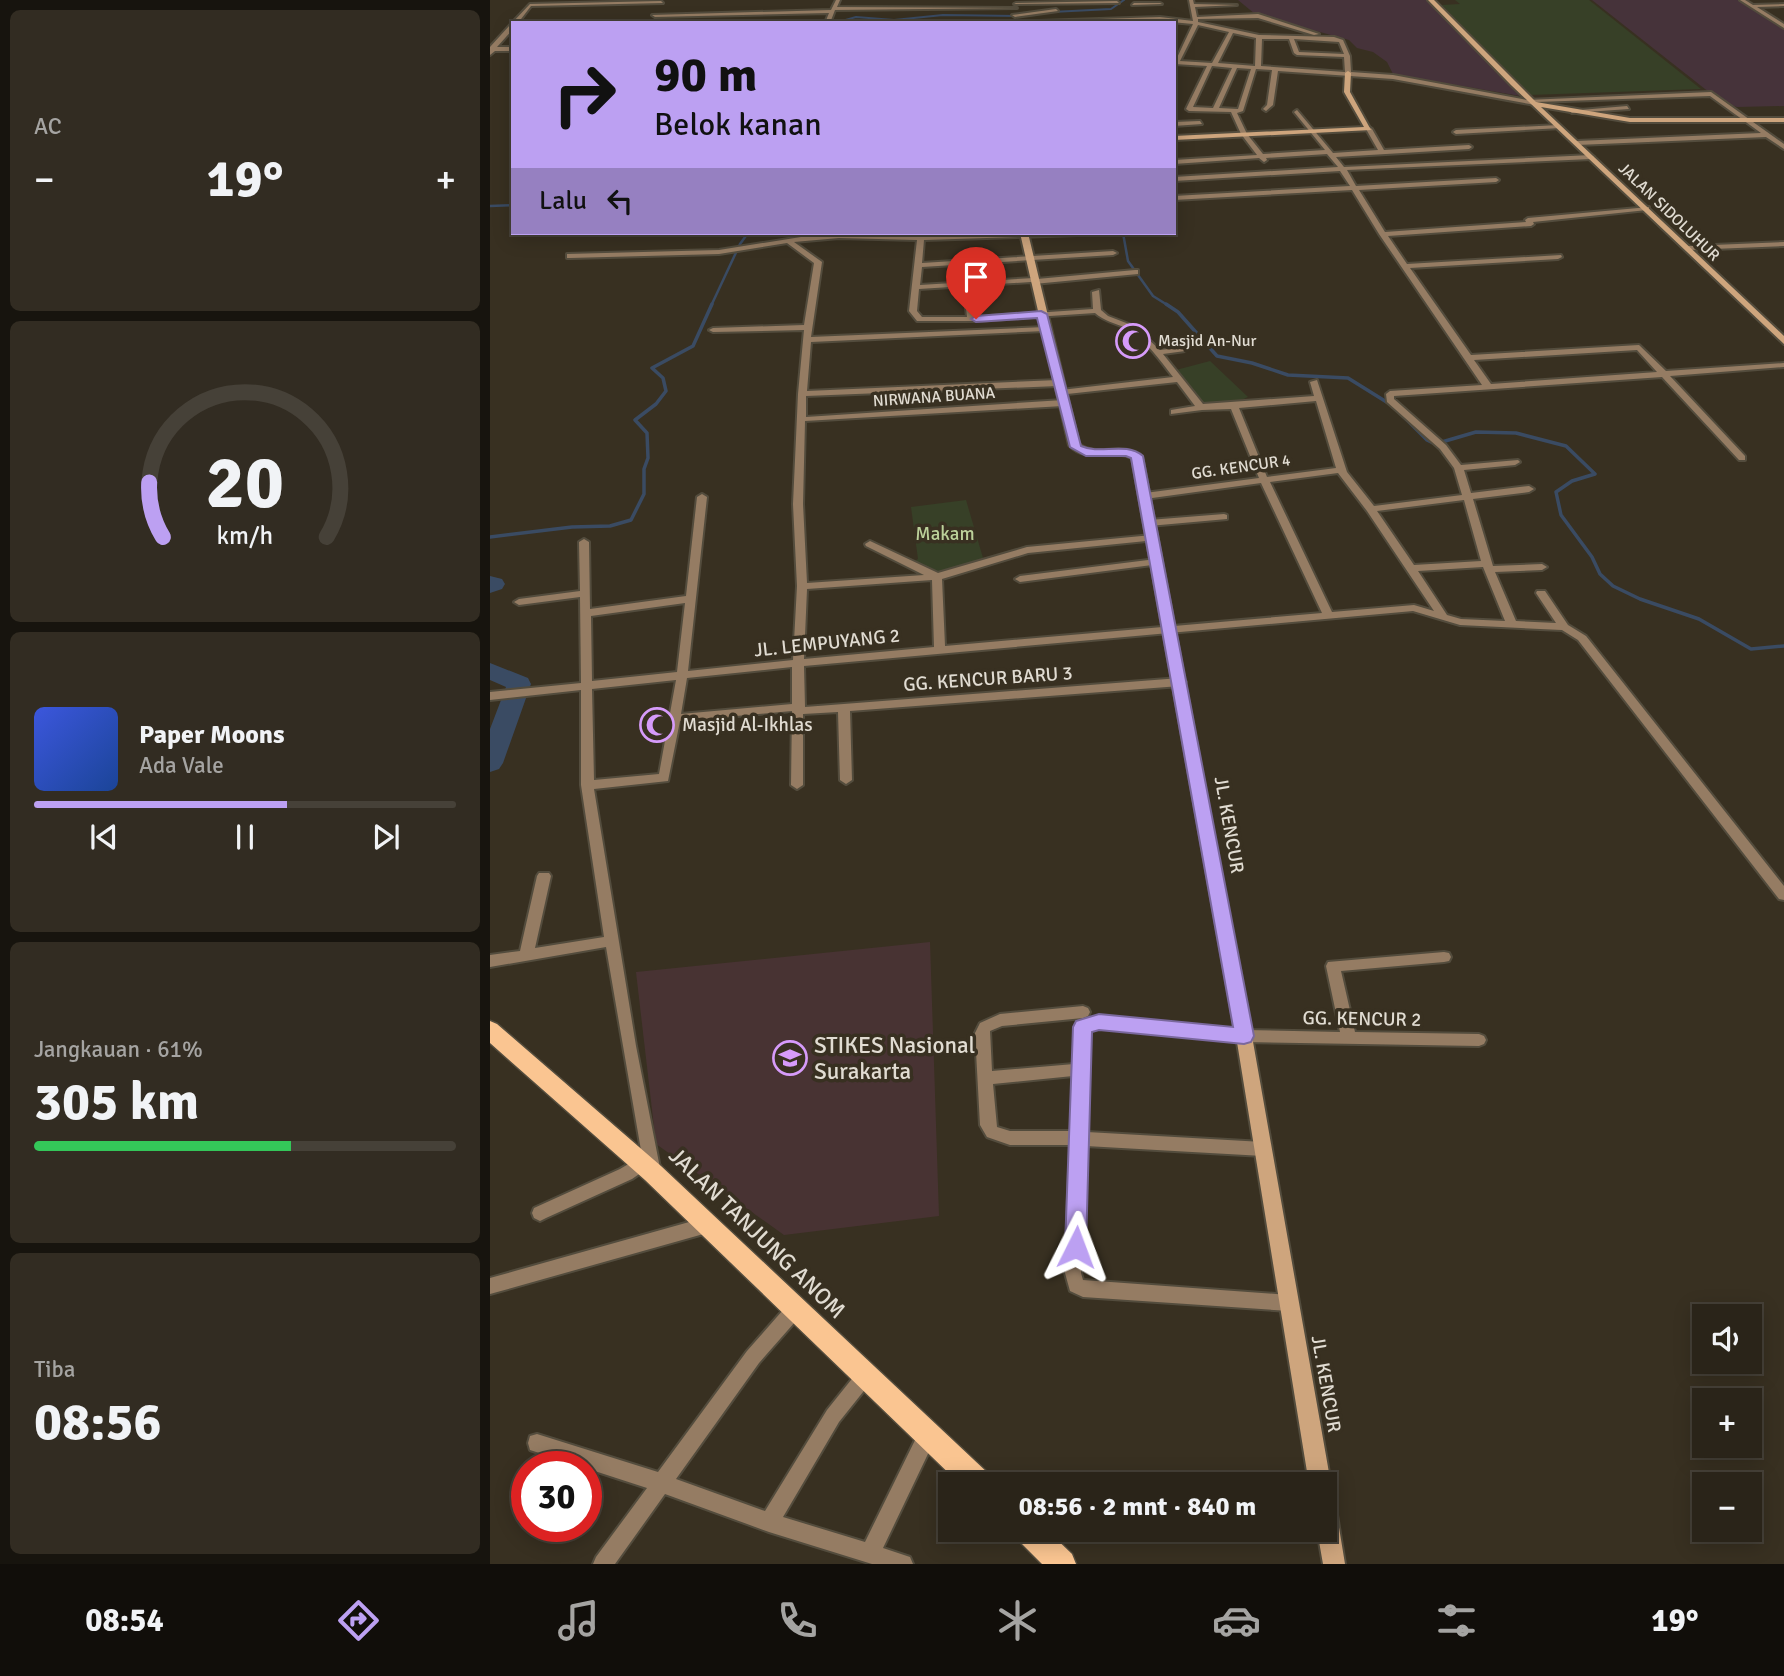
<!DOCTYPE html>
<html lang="id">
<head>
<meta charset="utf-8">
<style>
	body { margin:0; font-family:Signika,sans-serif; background:#322c22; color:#f1f3f6; height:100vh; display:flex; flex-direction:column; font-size:26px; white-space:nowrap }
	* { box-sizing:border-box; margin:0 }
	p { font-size:23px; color:#a5a4a2 }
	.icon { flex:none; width:38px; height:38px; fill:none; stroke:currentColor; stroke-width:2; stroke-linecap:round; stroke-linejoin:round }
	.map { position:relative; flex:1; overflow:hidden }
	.details { display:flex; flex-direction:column; gap:10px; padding:10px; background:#17140e; width:490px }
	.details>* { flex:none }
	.top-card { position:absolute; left:21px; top:21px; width:665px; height:214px; border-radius:0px; box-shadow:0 4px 18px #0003,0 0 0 2px #464138; background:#bca0f2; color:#111; overflow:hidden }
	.controls { position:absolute; left:1202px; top:1304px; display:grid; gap:14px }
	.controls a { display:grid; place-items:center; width:70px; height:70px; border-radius:0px; background:#2a2419; box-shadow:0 4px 18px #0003,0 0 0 2px #464138; font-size:35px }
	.speed { position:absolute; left:21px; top:1451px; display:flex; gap:14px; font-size:35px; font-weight:700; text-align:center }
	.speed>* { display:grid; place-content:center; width:91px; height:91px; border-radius:50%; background:#2a2419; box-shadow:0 4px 18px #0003,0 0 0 2px #464138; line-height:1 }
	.speed .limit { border:10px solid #d22; background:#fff; color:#111 }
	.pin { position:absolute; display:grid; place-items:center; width:60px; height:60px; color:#fff; margin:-72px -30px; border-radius:50% 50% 50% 0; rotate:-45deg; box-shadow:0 0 7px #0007 }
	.pin .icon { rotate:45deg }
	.me { position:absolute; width:77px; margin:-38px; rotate:3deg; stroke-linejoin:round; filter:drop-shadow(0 0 5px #0008) }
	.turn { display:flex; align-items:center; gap:24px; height:147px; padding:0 28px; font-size:32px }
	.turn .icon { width:91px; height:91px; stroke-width:2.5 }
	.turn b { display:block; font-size:49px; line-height:60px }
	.then { display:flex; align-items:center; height:66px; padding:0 28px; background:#0003; gap:14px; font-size:26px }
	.big { font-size:52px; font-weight:700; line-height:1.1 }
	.details .widget { flex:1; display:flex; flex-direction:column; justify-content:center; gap:10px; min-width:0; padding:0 24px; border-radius:10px; background:#322c22 }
	.details .dial { align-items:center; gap:0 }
	.dial svg { height:182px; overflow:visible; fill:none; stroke:#464138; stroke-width:7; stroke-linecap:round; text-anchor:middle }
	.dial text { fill:#f1f3f6; stroke:none }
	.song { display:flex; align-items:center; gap:21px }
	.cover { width:84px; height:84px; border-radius:10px; background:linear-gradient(135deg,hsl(230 70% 55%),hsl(220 70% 35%)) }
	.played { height:7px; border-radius:4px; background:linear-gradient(90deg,#bca0f2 60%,#464138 60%) }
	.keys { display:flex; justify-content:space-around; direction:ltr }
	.heat { display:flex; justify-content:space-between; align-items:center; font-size:38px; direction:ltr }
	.charge { height:10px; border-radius:5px; background:linear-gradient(90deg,#34c759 61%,#464138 0) }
	.trip { position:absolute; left:448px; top:1472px; width:399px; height:70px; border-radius:0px; background:#2a2419; box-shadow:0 4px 18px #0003,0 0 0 2px #464138; font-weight:700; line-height:70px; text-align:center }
	.dock { display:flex; height:112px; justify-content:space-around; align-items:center; background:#110e0a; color:#a5a4a2 }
	.dock .icon { width:49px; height:49px }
	.dock .selected { color:#bca0f2 }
	.dock b { font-size:32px; color:#f1f3f6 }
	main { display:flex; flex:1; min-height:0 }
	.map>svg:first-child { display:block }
	.industrial { fill:#46333a }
	.education { fill:#483333 }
	.green { fill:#374027 }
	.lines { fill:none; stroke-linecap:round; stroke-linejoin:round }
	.stream-far2 { stroke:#3a4b63; stroke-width:2 }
	.stream-far1 { stroke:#3a4b63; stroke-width:2.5 }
	.stream { stroke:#3a4b63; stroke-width:3.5 }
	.river { fill:#3a4b63; fill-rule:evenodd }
	.building { fill:#625848 }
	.street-casing { stroke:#534c3d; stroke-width:4 }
	.secondary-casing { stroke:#534c3d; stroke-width:4 }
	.primary-casing { stroke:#534c3d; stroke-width:3 }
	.street { fill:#957c63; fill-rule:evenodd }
	.secondary { fill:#cea57d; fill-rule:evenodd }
	.primary { fill:#fac591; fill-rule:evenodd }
	.route { fill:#bca0f2; stroke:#7a689d; stroke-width:2 }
	.labels { text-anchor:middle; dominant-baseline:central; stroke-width:7; stroke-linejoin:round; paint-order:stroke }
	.far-street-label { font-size:16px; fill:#e1dcd2; stroke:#383021 }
	.far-poi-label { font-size:16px; fill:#e1dcd2; stroke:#383021; text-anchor:start }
	.park-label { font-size:19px; fill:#bcd19a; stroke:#383021 }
	.street-label { font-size:19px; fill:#e1dcd2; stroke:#383021 }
	.poi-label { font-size:19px; fill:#e1dcd2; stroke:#383021; text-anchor:start }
	.near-poi-label { font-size:23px; fill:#e1dcd2; stroke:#383021; text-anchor:start }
	.near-street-label { font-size:23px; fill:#e1dcd2; stroke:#383021 }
</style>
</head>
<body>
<main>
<section class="details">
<div class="widget"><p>AC</p>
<div class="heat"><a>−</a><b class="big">19°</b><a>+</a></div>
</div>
<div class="widget dial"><svg viewBox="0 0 100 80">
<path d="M14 69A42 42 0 1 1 86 69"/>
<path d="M14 69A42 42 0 0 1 8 45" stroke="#bca0f2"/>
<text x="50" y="56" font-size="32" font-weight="700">20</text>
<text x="50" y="72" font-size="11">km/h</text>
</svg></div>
<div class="widget">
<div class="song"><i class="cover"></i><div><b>Paper Moons</b><p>Ada Vale</p></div></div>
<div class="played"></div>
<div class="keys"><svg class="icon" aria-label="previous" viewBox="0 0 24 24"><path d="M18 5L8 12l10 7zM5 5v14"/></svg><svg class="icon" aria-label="pause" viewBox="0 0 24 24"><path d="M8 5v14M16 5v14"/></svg><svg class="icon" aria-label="next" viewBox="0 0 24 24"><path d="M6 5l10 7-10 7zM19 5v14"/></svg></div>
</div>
<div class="widget"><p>Jangkauan · 61%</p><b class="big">305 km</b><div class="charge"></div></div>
<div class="widget"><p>Tiba</p><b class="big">08:56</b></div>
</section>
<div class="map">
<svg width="1294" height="1564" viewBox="0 0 1294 1564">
	<rect width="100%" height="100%" fill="#383021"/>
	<!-- industrial -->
	<g class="industrial">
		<path d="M748 0H936L1030 96 903 74 897 62 883 52 867 48 859 40 765 14Z"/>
		<path d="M1102 0H1248L1294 29V106L1247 107 1236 103 1215 89Z"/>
	</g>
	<!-- education -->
	<path class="education" d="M440 942 449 1216 294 1235 166 1144 146 972Z"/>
	<!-- green -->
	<g class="green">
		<path d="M965 0H1099L1211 89 1039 95 952 5 970 4Z"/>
		<path d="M720 361 758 397 745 403 714 406 686 370Z"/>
		<path d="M476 500 493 558 448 574 425 561 428 559 421 507Z"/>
	</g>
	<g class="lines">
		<!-- stream-far2 -->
		<g class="stream-far2">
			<path d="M562 12 621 9 634 0"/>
			<path d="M345 23 366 17 404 20 453 15 529 16"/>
		</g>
		<!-- stream-far1 -->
		<g class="stream-far1">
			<path d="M0 206 23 205"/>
			<path d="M633 233 638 261 663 296 679 306"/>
			<path d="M221 306 250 244 258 233"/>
		</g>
		<!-- stream -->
		<g class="stream">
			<path d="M676 304 688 312 727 356 762 363 798 375 858 378 903 406 937 440 945 444 986 432 1026 433 1076 446 1105 474 1082 481 1066 492 1071 515 1102 557 1110 574 1123 586 1150 599 1209 619 1261 649 1294 646"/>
			<path d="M0 537 82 527 120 526 141 520 154 494V469L158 458 157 433 145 420 166 404 176 391 173 378 162 368 203 346 222 304"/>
		</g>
		<!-- river -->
		<g class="river">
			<path d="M0 576 12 579 15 584 12 589 0 593Z"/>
			<path d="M0 663 38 678 41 684 13 763 9 769 0 772V729L16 687 0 680Z"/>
		</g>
	</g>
	<!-- building -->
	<path class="building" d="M177 716 174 732 152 734 156 717Z"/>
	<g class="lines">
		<!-- street casing -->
		<g class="street-casing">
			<g id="street">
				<path d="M346 0H350L347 7 527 8 345 10 340 23H335L339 13 165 17 162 15 341 10Z"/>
				<path d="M699 0H703L704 4 747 5 705 7 707 17 768 14 829 34 824 35 768 18 708 19V22L769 35 844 37 853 40 860 56 861 72 903 75 1037 100 1221 92 1294 144V149L1276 137 1087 145 1084 143 1087 141 1271 133 1220 96 1046 102 1048 103 1045 105 903 79 788 71 783 105 776 111 773 109 777 105 782 70 766 69 753 111 747 113 757 134 773 154 835 150 804 112 807 110 843 153 888 150 876 129 879 127 882 129 894 150 979 145 982 147 979 149 846 157 854 167 1101 155 1104 157 1101 159 857 170 866 186 1006 178 1009 180 1006 182 869 190 895 232 1036 222 1035 220 1038 218 1159 207V209L1157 210 1043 222 1044 224 1041 226 898 236 917 264 1071 255 1072 257 1068 259 920 268 981 355 1149 345 1176 371 1294 363V367L1180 376 1255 456V460H1249L1172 377 904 396V399L956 445 971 465 1028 460 1030 462 1025 465 974 470 981 493 1039 486 1044 489 1039 492 983 499 1003 566 1052 564 1057 567 1052 570 1005 572 1026 621 1066 623 1046 593 1047 591H1055L1078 625 1096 636 1294 886V900L1289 899 1088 640 1072 630 970 625 923 611 314 666 315 707 690 678 696 682 690 686 360 711 362 780 356 784 350 780 348 712 313 714V785L307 789 301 785 302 711 190 721 178 781 104 789 146 1046 171 1173 169 1178 163 1180 157 1178 155 1170 142 1179 56 1218 50 1221 44 1218 42 1213 44 1208 130 1169 152 1156 116 947 0 967V955L30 951 47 876 49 873H59L61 876 45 948 114 937 91 785V690L0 700V692L91 683 90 597 29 605 24 602 29 599 90 591 89 542 94 539 99 542 100 609 196 596 207 497 212 494 217 497 198 671 303 660 307 586 303 504 308 394 314 330 223 332 219 330 223 328 314 325 324 263 297 243 229 254 80 258H77V254L229 250 311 237 349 234 436 236 590 233 587 235 434 240 432 263 623 251 627 253 623 255 432 267 430 285 544 278 547 279 645 270H648V274L544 284 541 282 429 289 427 311 432 317H477L475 298 479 296 483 298 485 317 603 309 602 292 609 290 611 310 618 316 644 326 670 350 695 347V351L673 354 713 404 824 396 820 382 827 380 857 472 884 506 972 495 964 468 950 449 897 402 896 394 900 391 992 385 889 234 862 190 684 200V196L860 186 850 171 684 181V177L848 167 837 154 776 158 777 160 774 162 769 158 684 164V160L767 155 751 134 741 112 699 111 696 109 717 66 684 64 703 24 670 21 521 22 670 17 703 21ZM708 25 739 32 722 63 690 61ZM743 33 766 38 765 66 728 63ZM772 39H799L804 53 807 55 854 57 855 72 771 66ZM804 39 849 42 854 54 809 52ZM722 66 742 68 723 108 703 107ZM747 68 761 69 748 109 729 108ZM349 238 427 240 419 311 427 321H486L605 313C614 321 625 323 636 328 655 339 670 360 683 377L571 390 568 391V395L687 382 705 406 681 410V414L712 410 741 409 769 478 655 493 650 496 655 499 771 483 832 613 455 646 452 579 538 553 666 540V536L662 535 537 547 448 573 380 541 375 544 376 546 434 575 317 583 313 504 315 421 573 406 577 403 573 400 316 417V396L568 386 572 383 568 380 317 391 321 342 555 331 559 329 555 327 321 337 332 262 304 242ZM1147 350 1167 372 1001 384 984 360ZM826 401 846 468 777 477 749 408ZM848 473 877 511 944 611 924 605 842 612 780 482ZM974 500 991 561 924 565 887 511ZM993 567 1015 621 971 619 957 615 928 571ZM442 580 444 647 314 659 317 589ZM195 603 187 672 102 681 101 616ZM302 667V704L191 714 197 678ZM186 680 169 774 104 780 102 689Z"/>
				<path d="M1250 0H1255L1263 5 1294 4V6L1267 7 1294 24V28Z"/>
				<path d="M171 1 173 3 41 6 28 23H22L40 4Z"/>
				<path d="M627 1 629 3 524 4 526 3Z"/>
				<path d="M644 3H670L672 4 642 5Z"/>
				<path d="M566 9 568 11 525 17 522 15Z"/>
				<path d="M21 24H23V29L7 47H23V51H5L0 55V47Z"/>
				<path d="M1137 106 1139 109 1082 113 1079 111Z"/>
				<path d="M710 121 712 124 684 126V122Z"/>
				<path d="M1069 125 1071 128 966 134 963 132 966 130Z"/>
				<path d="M1294 242V246L1199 250 1195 248 1199 246Z"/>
				<path d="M734 514 737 515V519L659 526 654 523 659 520Z"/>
				<path d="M666 559 670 560V564L530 582 525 579 530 576Z"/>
				<path d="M954 952 959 953 961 957 959 961 954 962 851 971 865 1032 989 1034 994 1036 996 1040 994 1044 989 1046 754 1042 609 1028 600 1031 597 1132 773 1142 779 1144 781 1149 779 1154 773 1156 596 1146 591 1273 593 1280 799 1295 805 1297 808 1303 805 1309 799 1311 593 1297 580 1291 575 1273 580 1145H520L497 1137 490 1125 485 1033 490 1023 510 1014 593 1006 598 1008 600 1012 598 1016 593 1018 512 1026 500 1031 502 1071 584 1064 586 1027 588 1023 609 1016 754 1030 850 1032 836 966 838 962ZM583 1076 581 1131H520L507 1127 503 1084Z"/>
				<path d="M217 1217 223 1220 225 1225 223 1230 217 1233 0 1294V1278Z"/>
				<path d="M306 1300 312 1302 315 1308 312 1314 269 1363 186 1479 275 1511 337 1410 369 1370 375 1367 381 1370 384 1376 381 1382 349 1422 293 1517 375 1542 431 1428 438 1426 445 1428 447 1435 393 1548 420 1557 423 1564H382L279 1532 175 1494 125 1564H103L106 1557 157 1488 40 1450 38 1443 40 1436 47 1434 168 1472 257 1351 300 1302Z"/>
			</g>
		</g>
		<!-- secondary casing -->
		<g class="secondary-casing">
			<g id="secondary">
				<path d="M938 0H944L1046 102 1140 118H1294V122H1140L1051 107 1294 336V344L1021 85Z"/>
				<path d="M858 71 861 73 860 92 881 130 684 140V136L874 127 854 92 855 73Z"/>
				<path d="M530 233H538L589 444C607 458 633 441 652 456L762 1036 841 1484 835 1493V1484H819L746 1036 642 458C621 448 597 464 579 445Z"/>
				<path d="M835 1498 843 1501 846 1509 855 1564H833L827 1530H835Z"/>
			</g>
		</g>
		<!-- primary casing -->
		<g class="primary-casing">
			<g id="primary">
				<path d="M0 1021 7 1024 171 1166 499 1474 502 1484H470L155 1180 0 1043Z"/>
				<path d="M524 1530H557L582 1554 586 1564H552L528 1540Z"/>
			</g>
		</g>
		<!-- street -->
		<use href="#street" class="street"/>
		<!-- secondary -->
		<use href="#secondary" class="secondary"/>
		<!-- primary -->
		<use href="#primary" class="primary"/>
	</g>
	<!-- route -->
	<path class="route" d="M551 311 557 314 591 446C611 455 635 441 653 456L764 1036 761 1042 754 1044 609 1030 602 1032 596 1247 593 1254 586 1257 578 1254 575 1247 583 1027 586 1021 609 1014 743 1027 641 458 636 456H596L580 447 547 318 486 322 481 319 486 316Z"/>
	<!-- icons -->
	<defs>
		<g id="mosque-ring" transform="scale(1.75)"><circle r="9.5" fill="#383021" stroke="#d69bfa" stroke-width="1.5"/><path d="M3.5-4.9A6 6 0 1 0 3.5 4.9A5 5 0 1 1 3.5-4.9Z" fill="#d69bfa"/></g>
		<g id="university-ring" transform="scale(1.75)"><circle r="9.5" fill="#383021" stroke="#d69bfa" stroke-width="1.5"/><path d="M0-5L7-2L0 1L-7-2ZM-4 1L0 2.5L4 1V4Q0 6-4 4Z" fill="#d69bfa"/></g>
	</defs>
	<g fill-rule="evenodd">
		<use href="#mosque-ring" x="643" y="341"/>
		<use href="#mosque-ring" x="167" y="725"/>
		<use href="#university-ring" x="300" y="1058"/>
	</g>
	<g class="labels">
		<!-- far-street labels -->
		<g class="far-street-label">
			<text transform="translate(1179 212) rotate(44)">JALAN SIDOLUHUR</text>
			<text transform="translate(444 397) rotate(-4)">NIRWANA BUANA</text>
			<text transform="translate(751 467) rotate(-8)">GG. KENCUR 4</text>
		</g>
		<!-- far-poi labels -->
		<g class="far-poi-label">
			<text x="668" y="341">Masjid An-Nur</text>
		</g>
		<!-- park labels -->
		<g class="park-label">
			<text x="455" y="534">Makam</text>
		</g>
		<!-- street labels -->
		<g class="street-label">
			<text transform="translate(337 643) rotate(-6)">JL. LEMPUYANG 2</text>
			<text transform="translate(498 679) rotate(-4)">GG. KENCUR BARU 3</text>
			<text transform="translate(739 825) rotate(80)">JL. KENCUR</text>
			<text transform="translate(872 1019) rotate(1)">GG. KENCUR 2</text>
			<text transform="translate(836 1384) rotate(80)">JL. KENCUR</text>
		</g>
		<!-- poi labels -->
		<g class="poi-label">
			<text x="192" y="725">Masjid Al-Ikhlas</text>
		</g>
		<!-- near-poi labels -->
		<g class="near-poi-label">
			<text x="324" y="1045">STIKES Nasional<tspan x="324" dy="26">Surakarta</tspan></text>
		</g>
		<!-- near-street labels -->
		<g class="near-street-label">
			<text transform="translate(267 1233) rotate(44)">JALAN TANJUNG ANOM</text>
		</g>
	</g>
</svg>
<div class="controls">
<a><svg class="icon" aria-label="sound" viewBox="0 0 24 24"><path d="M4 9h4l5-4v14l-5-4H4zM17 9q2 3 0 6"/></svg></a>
<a>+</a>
<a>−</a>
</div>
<div class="speed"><div class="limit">30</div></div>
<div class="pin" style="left:486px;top:319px;background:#d93025"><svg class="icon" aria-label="arrive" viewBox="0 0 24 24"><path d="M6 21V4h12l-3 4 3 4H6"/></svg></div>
<svg class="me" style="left:586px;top:1247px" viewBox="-20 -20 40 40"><path d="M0-17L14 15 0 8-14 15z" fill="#bca0f2" stroke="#fff" stroke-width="4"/></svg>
<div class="trip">08:56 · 2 mnt · 840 m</div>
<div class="top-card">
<div class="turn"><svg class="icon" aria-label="right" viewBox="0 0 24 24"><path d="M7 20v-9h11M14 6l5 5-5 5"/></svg><div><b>90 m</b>Belok kanan</div></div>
<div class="then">Lalu<svg class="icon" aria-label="left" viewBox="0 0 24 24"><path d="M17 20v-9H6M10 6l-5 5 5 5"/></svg></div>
</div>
</div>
</main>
<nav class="dock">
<b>08:54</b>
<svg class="icon selected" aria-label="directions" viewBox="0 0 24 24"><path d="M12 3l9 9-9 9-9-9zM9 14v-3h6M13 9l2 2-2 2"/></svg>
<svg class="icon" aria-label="music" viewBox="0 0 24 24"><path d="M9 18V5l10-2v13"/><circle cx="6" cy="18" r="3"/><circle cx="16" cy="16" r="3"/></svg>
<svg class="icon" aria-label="phone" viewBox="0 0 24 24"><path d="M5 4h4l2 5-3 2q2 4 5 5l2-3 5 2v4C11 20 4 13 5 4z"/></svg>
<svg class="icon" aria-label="climate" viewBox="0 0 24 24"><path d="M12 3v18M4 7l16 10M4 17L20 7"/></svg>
<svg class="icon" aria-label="car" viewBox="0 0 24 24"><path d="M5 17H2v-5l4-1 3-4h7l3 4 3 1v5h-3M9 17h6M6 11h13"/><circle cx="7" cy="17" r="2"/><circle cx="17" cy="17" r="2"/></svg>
<svg class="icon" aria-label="filters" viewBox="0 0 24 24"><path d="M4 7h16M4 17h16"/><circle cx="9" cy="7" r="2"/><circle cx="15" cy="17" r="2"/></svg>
<b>19°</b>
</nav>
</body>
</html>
